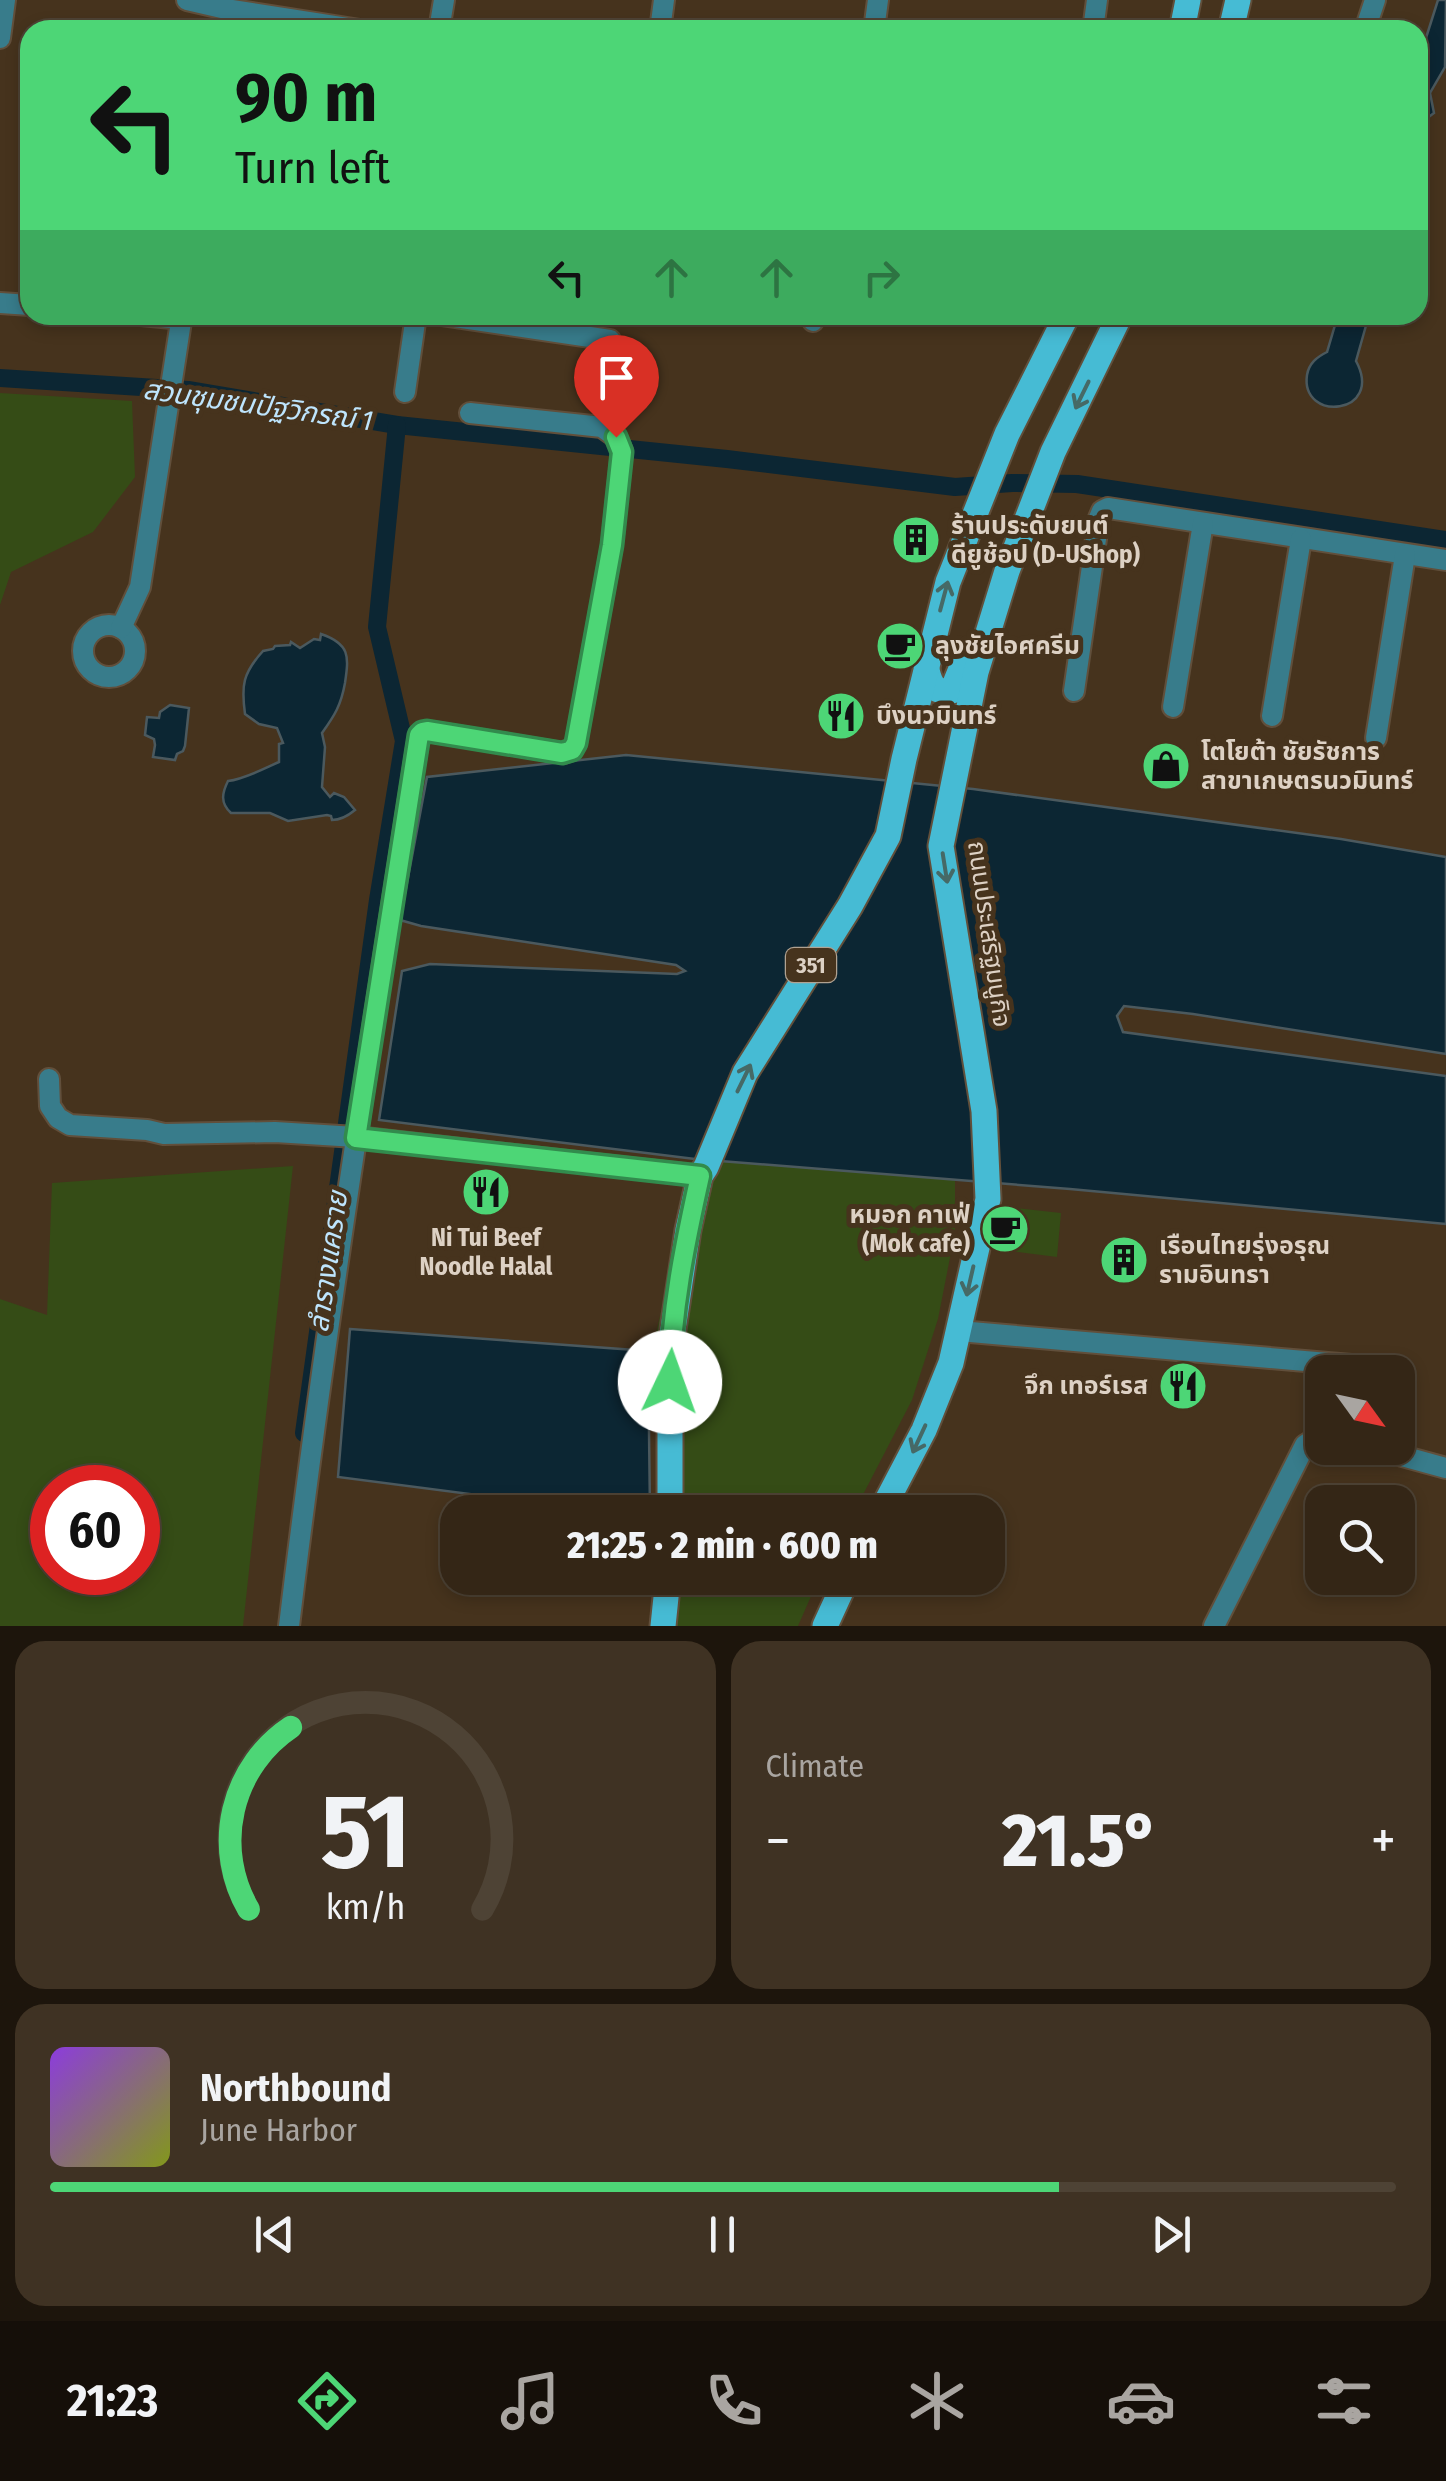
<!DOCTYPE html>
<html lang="en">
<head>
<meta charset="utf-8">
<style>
	body { margin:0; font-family:"Fira Sans Condensed","Noto Sans Thai",sans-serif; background:#3f3223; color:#f1f3f6; height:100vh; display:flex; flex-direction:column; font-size:38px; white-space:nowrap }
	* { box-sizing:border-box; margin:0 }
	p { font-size:32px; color:#a9a5a1 }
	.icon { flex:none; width:55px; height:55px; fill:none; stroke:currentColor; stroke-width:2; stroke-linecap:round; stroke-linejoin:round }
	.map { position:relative; height:1626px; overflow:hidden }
	.sheet { display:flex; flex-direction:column; gap:15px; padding:15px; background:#1d150c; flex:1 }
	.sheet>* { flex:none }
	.banner { position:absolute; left:20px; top:20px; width:1408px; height:305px; border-radius:30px; box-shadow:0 5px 15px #0003,0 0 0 2px #4e4335; background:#4dd676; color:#111; overflow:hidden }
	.needle { width:65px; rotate:123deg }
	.tools { position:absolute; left:1305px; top:1355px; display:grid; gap:20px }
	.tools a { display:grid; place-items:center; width:110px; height:110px; border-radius:20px; background:#342616; box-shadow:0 5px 15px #0003,0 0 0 2px #4e4335; font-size:50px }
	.speed { position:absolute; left:30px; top:1465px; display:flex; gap:20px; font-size:50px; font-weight:700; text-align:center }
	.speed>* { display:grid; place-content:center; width:130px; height:130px; border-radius:50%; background:#342616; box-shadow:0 5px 15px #0003,0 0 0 2px #4e4335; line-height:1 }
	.speed .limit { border:15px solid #d22; background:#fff; color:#111 }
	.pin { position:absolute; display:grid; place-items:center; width:85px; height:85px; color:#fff; margin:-102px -42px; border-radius:50% 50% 50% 0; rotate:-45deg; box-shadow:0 0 10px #0007 }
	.pin .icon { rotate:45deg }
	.me { position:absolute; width:110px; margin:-55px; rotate:3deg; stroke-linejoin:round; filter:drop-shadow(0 0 8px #0008) }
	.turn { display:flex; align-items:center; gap:35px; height:210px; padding:0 50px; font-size:45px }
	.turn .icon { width:130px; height:130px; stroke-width:2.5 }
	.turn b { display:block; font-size:70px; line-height:85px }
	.lanes { display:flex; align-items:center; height:95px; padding:0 50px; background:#0003; justify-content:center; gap:50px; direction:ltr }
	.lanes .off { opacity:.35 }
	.big { font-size:75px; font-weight:800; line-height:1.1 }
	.sheet .tile { flex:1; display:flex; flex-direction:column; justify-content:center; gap:15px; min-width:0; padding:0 35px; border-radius:30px; background:#3f3223 }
	.sheet .dial { align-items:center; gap:0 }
	.dial svg { height:260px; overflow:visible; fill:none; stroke:#4e4335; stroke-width:7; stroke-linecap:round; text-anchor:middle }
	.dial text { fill:#f1f3f6; stroke:none }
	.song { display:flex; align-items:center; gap:30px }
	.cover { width:120px; height:120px; border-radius:15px; background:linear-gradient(135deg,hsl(270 70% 55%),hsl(70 70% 35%)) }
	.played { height:10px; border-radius:5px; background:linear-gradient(90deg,#4dd676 75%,#4e4335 75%) }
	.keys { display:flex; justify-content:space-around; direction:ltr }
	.heat { display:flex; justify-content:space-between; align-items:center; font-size:55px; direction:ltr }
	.sheet .tiles { flex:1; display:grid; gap:15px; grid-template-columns:1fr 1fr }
	.tile:last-child { grid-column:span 2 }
	.trip { position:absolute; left:440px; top:1495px; width:565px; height:100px; border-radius:30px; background:#342616; box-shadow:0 5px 15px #0003,0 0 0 2px #4e4335; font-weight:800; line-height:100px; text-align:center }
	.menu { display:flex; height:160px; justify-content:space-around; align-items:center; background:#150f09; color:#a9a5a1 }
	.menu .icon { width:70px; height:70px }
	.menu .active { color:#4dd676 }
	.menu b { font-size:45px; color:#f1f3f6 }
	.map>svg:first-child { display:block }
	.green { fill:#354c16; fill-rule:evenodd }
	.water { fill:#0c2633; stroke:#4b595e; stroke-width:2.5 }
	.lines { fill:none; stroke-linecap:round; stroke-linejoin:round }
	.canal { stroke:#0c2633; stroke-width:18 }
	.street-casing { stroke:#614f3b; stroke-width:24 }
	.primary-casing { stroke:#614f3b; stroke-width:29 }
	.street { stroke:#387c8b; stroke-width:20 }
	.primary { stroke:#46bbd4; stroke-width:25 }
	.oneway { stroke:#466966 }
	.route-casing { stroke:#328b4d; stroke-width:25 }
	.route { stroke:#4dd676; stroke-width:18 }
	.labels { text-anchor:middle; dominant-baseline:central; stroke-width:10; stroke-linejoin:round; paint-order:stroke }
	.shield { fill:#46331d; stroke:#b0a292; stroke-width:2.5 }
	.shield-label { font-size:22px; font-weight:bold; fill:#ddd1c4 }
	.poi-label { font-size:25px; font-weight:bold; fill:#ddd1c4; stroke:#46331d; text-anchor:start }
	.street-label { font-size:25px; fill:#ddd1c4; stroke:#46331d }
	.water-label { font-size:28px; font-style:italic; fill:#bee5fd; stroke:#46331d }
</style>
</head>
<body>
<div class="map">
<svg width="1446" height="1626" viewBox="0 0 1446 1626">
	<rect width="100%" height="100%" fill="#46331d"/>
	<!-- green -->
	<g class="green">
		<path d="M0 393 132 401 135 477 93 532 11 572 0 605Z"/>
		<path d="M695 1159 955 1180V1232L938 1319 912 1400 854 1512H665L656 1334Z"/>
		<path d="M293 1166 243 1626H0V1299L47 1315 52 1183ZM52 1488H138V1572H52Z"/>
		<path d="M1015 1208 1061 1213 1057 1257 1010 1251Z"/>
		<path d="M668 1578H819L798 1626H669Z"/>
	</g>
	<!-- water -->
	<g class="water">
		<path d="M1438 0H1446L1445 67 1430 93 1434 113 1418 125V63Z"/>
		<path d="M1338 315H1369L1356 361C1385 415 1300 423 1307 375 1309 363 1317 357 1327 352Z"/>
		<path d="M321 634C350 644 349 656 345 683 341 705 335 715 322 733L325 747 322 787 330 797 334 793 344 797 355 810C349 815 341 820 332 820L331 816 327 815 288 821 270 813H231C220 803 222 793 228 781 245 779 265 768 279 762V744L283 743 277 728 259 724 245 714C241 685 243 673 263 651L273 649 275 646 290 645 291 642 300 648 314 639 320 640Z"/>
		<path d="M170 705 189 708 185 746 183 751 177 754 175 760 153 757 155 745 154 739 145 735 147 717 159 718 160 712Z"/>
		<path d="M626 755 973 789 1341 839 1446 857V1054L1193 1014 1124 1006 1117 1016 1123 1032 1446 1076V1224L1070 1189 695 1159 379 1120 402 971 430 964 677 974 685 971 676 965 421 926 400 920 427 777Z"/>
		<path d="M350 1329 648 1351 650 1512H608L338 1477Z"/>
	</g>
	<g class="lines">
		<!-- canal -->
		<g class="canal">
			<path d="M0 378 188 390 397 425 727 459 955 487 1012 483 1077 484 1446 540"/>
			<path d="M304 1433 378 900 404 741 377 627 397 425"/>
		</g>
		<!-- street casing -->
		<g class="street-casing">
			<g id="street">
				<path d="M187 0 226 9 360 30"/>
				<path d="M439 30 444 0"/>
				<path d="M660 30 664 0"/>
				<path d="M874 30 878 0"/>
				<path d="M1093 30 1097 0"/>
				<path d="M1365 30 1375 0"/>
				<path d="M0 38 5 0"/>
				<path d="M0 303 30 305"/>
				<path d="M141 315 182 319"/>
				<path d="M441 315 610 340"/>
				<path d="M813 321 814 315"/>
				<path d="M405 392 416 315"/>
				<circle cx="109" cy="651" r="26"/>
				<path d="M121 628 140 587 182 315"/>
				<path d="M1074 691 1099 518 1102 511 1108 508 1446 560"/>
				<path d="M1173 707 1203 523"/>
				<path d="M1272 716 1301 539"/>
				<path d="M1376 738 1405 555"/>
				<path d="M49 1079 50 1106 58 1118 70 1125 147 1130 164 1134 275 1132 356 1137 700 1176"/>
				<path d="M959 1331 1363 1366 1373 1372"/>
				<path d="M1373 1448 1446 1468"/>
				<path d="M289 1626C325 1328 372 1032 419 735L427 731 563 753 572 750 576 743 612 545 622 451 616 437 602 427 470 413"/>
				<path d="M1214 1626 1305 1445 1316 1438 1322 1439"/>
			</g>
		</g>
		<!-- primary casing -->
		<g class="primary-casing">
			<g id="primary">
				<path d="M1182 30 1188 0"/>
				<path d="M1231 30 1238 0"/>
				<path d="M926 665C929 681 933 695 952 691L967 654"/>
				<path d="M670 1512V1349L688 1230 700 1176 706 1167 745 1073 850 906 888 836 904 759 948 582 1007 434 1067 315"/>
				<path d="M881 1512 924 1430 951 1363 988 1199 984 1111 941 846 976 672 1007 571 1053 452 1120 315"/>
				<path d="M663 1626 668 1578"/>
				<path d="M825 1626 847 1578"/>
			</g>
		</g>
		<!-- street -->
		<use href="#street" class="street"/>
		<!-- primary -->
		<use href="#primary" class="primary"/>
	</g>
	<!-- one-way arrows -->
	<defs><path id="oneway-shaft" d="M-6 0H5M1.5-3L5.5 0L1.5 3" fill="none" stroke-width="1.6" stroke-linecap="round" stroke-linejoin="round" transform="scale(2.5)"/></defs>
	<g class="oneway">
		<use href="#oneway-shaft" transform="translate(1082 395) rotate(116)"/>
		<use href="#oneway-shaft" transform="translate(944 596) rotate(-75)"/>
		<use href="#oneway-shaft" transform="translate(945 868) rotate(81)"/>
		<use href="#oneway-shaft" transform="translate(744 1078) rotate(-64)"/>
		<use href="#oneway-shaft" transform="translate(970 1281) rotate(103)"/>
		<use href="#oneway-shaft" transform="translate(919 1439) rotate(115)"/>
	</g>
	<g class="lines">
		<!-- route casing -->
		<g class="route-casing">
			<path id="route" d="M616 437 622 452 612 545 576 743 572 750 562 753 427 731 422 732 419 735 356 1138 700 1176C685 1243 671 1312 670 1382"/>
		</g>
		<!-- route -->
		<use href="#route" class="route"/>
	</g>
	<!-- icons -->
	<defs>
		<g id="building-disc" transform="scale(2.5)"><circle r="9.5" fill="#4dd676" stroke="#46331d"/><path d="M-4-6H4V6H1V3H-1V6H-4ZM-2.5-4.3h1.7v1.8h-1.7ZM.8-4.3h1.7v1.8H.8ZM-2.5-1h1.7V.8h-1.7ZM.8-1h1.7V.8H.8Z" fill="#111"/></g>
		<g id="cafe-disc" transform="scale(2.5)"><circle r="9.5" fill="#4dd676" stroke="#46331d"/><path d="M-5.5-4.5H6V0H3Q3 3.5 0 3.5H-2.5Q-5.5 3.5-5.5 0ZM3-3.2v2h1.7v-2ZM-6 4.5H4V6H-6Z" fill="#111"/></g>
		<g id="restaurant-disc" transform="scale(2.5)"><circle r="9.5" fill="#4dd676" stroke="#46331d"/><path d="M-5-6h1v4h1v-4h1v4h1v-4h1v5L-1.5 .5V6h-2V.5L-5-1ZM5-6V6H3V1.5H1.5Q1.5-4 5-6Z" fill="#111"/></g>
		<g id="shop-disc" transform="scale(2.5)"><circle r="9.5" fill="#4dd676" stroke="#46331d"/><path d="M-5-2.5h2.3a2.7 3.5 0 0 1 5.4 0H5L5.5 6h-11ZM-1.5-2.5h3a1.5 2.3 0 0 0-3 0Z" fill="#111"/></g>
	</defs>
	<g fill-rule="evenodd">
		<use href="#building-disc" x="916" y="540"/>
		<use href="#cafe-disc" x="900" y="646"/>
		<use href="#restaurant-disc" x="841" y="716"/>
		<use href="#shop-disc" x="1166" y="766"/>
		<use href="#restaurant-disc" x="486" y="1192"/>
		<use href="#cafe-disc" x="1005" y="1229"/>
		<use href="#building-disc" x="1124" y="1260"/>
		<use href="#restaurant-disc" x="1183" y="1386"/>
	</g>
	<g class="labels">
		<!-- shield labels -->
		<rect class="shield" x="786" y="948" width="50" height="34" rx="8"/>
		<g class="shield-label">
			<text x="811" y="965">351</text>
		</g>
		<!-- poi labels -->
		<g class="poi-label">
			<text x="951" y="526">ร้านประดับยนต์<tspan x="951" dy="29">ดียูช้อป (D-UShop)</tspan></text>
			<text x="935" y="646">ลุงชัยไอศครีม</text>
			<text x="876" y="716">บึงนวมินทร์</text>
			<text x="1201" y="752">โตโยต้า ชัยรัชการ<tspan x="1201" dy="29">สาขาเกษตรนวมินทร์</tspan></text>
			<text x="970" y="1215" text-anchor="end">หมอก คาเฟ่<tspan x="970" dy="29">(Mok cafe)</tspan></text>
			<text x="486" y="1238" text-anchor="middle">Ni Tui Beef<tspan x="486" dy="29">Noodle Halal</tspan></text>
			<text x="1159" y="1246">เรือนไทยรุ่งอรุณ<tspan x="1159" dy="29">รามอินทรา</tspan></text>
			<text x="1148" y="1386" text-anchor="end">จึก เทอร์เรส</text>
		</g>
		<!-- street labels -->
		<g class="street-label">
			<text transform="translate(989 934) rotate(82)">ถนนประเสริฐมนูกิจ</text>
		</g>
		<!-- water labels -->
		<g class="water-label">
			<text transform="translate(258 405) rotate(8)">สวนชุมชนปัฐวิกรณ์ 1</text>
			<text transform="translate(328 1262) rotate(-82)">ลำรางแคราย</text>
		</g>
	</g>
</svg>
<div class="tools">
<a><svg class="needle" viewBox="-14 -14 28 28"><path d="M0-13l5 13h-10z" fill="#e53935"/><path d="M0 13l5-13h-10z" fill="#a9a5a1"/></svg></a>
<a><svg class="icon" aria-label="search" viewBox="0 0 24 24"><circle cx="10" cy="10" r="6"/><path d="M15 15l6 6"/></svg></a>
</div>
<div class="speed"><div class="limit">60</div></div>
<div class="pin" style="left:616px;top:437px;background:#d93025"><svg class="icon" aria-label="arrive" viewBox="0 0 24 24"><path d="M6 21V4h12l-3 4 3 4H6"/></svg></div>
<svg class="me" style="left:670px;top:1382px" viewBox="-20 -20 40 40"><circle r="19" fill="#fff"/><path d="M0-13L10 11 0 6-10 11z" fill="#4dd676"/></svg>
<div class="trip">21:25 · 2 min · 600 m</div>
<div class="banner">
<div class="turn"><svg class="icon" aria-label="left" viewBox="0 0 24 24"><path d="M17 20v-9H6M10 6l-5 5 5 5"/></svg><div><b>90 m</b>Turn left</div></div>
<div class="lanes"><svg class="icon" aria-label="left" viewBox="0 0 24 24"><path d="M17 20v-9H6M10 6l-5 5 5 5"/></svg><svg class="icon off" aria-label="ahead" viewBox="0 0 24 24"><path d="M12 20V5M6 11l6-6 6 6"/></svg><svg class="icon off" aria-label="ahead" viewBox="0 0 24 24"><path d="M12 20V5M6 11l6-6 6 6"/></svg><svg class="icon off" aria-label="right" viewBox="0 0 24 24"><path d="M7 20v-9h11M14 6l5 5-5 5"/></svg></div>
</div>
</div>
<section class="sheet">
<div class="tiles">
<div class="tile dial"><svg viewBox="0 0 100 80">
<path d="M14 69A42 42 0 1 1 86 69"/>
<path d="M14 69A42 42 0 0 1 27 13" stroke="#4dd676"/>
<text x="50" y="56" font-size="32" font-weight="700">51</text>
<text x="50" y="72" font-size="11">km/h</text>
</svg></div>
<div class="tile"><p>Climate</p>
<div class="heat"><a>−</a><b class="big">21.5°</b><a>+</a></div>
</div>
<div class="tile">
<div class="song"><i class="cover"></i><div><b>Northbound</b><p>June Harbor</p></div></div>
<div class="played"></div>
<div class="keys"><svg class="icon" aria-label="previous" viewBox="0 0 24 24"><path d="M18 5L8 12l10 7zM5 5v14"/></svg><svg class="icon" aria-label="pause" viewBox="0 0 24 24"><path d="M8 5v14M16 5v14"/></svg><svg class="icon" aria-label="next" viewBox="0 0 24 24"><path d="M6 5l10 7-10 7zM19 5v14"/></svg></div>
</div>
</div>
</section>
<nav class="menu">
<b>21:23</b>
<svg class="icon active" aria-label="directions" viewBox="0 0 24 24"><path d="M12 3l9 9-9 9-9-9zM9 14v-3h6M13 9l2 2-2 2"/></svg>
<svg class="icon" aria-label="music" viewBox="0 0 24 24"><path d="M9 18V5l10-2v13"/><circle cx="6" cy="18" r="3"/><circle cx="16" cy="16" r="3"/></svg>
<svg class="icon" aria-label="phone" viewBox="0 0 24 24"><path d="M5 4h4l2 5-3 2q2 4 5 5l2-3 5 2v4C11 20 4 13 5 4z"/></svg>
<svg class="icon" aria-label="climate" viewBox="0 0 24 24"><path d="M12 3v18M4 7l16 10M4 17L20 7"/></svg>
<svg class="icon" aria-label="car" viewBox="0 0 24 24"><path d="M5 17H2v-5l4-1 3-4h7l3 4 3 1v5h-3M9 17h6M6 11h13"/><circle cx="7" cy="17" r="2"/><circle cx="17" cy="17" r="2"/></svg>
<svg class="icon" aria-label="filters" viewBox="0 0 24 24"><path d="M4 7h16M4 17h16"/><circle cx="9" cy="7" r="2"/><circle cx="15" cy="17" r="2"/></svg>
</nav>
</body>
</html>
